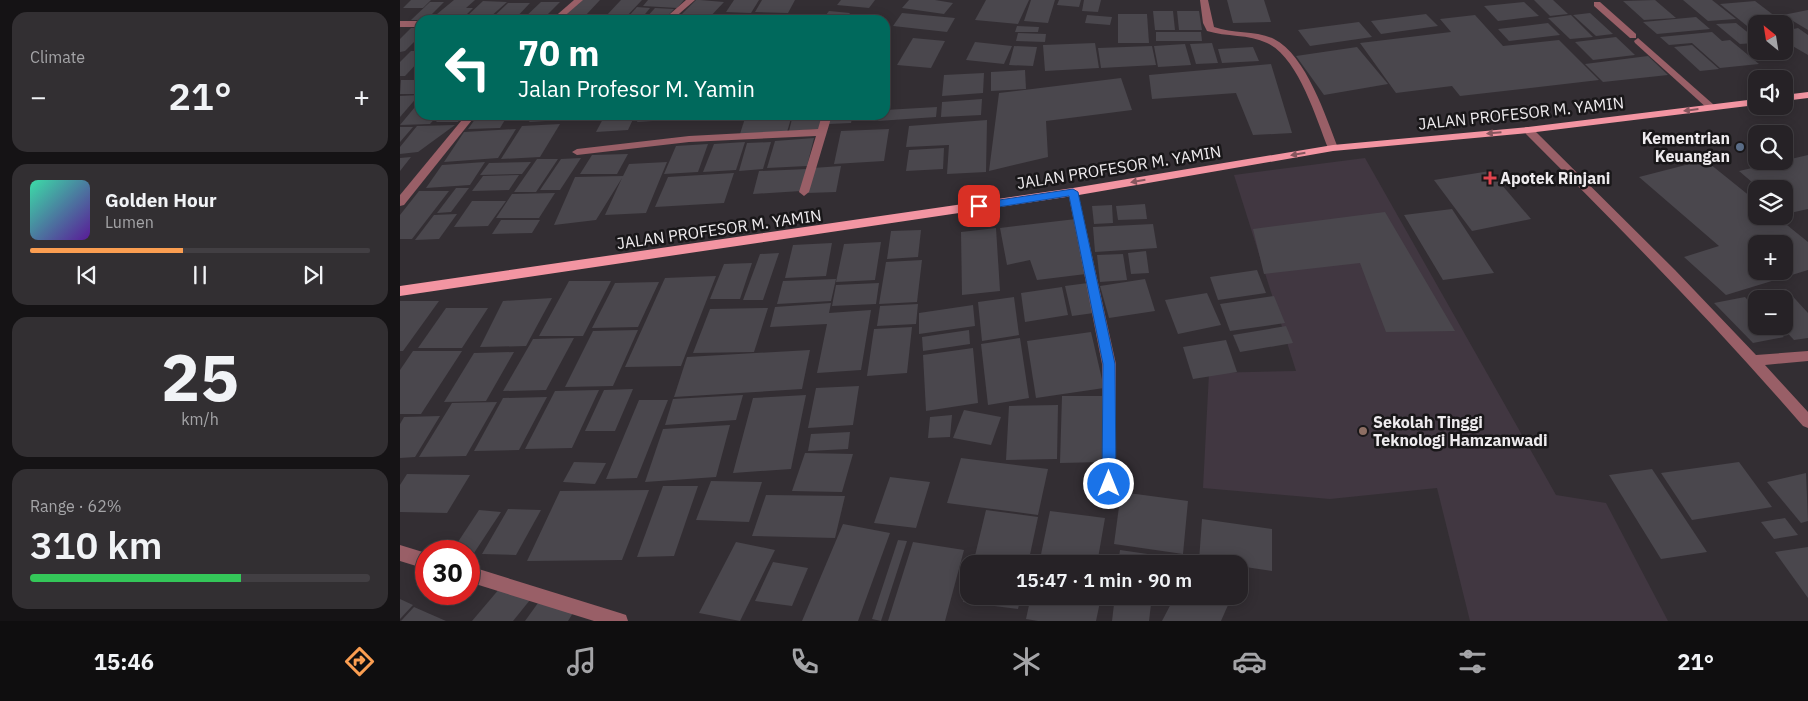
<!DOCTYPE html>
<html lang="en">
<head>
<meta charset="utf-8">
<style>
	body { margin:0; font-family:"IBM Plex Sans",sans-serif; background:#322f32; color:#f1f3f6; height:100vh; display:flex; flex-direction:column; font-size:19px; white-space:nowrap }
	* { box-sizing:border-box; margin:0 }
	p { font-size:16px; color:#a4a4a7 }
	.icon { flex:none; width:28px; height:28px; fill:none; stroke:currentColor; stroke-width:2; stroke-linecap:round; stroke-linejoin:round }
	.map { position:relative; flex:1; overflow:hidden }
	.sheet { display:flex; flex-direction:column; gap:12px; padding:12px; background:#151315; width:400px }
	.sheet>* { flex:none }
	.banner { position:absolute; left:15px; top:15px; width:475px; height:105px; border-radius:15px; box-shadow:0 2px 12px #0003,0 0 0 1px #423f43; background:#00695c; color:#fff; overflow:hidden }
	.needle { width:32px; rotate:330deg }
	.tools { position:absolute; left:1348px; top:15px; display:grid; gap:10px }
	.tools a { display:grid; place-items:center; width:45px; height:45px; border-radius:10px; background:#262226; box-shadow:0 2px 12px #0003,0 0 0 1px #423f43; font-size:25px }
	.speed { position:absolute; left:15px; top:540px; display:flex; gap:10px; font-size:25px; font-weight:700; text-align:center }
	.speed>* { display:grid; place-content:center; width:65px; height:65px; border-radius:50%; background:#262226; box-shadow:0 2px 12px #0003,0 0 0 1px #423f43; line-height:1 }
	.speed .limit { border:8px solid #d22; background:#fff; color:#111 }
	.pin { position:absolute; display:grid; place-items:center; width:42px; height:42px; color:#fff; margin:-21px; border-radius:10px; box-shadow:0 2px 8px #0006 }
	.me { position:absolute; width:55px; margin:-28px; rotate:0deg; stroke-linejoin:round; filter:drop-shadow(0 0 4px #0008) }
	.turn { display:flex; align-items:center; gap:18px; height:105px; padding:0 20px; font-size:22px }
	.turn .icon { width:65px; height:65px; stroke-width:2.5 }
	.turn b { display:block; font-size:35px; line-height:42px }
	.big { font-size:38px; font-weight:600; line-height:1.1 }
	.sheet .widget { flex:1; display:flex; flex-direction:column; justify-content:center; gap:8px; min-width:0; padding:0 18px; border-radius:15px; background:#322f32 }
	.sheet .dial { align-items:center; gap:0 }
	.dial b { font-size:65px; line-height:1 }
	.song { display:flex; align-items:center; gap:15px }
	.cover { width:60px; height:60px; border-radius:8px; background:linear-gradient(135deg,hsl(160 70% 55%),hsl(270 70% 35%)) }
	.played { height:5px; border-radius:2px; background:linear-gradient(90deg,#fb9e51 45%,#423f43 45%) }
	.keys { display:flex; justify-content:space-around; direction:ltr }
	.heat { display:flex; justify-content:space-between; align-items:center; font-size:28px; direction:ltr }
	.charge { height:8px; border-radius:4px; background:linear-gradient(90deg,#34c759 62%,#423f43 0) }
	.trip { position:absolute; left:560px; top:555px; width:288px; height:50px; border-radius:15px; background:#262226; box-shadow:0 2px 12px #0003,0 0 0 1px #423f43; font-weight:600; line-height:50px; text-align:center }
	.tabs { display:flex; height:80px; justify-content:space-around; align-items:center; background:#0f0e0f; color:#a4a4a7 }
	.tabs .icon { width:35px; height:35px }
	.tabs .active { color:#fb9e51 }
	.tabs b { font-size:22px; color:#f1f3f6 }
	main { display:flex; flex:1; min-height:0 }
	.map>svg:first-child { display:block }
	.built { fill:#413741 }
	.building { fill:#4a474d; fill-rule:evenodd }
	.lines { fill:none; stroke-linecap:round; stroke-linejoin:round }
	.minor { fill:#995f67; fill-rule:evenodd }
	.major { fill:#f395a2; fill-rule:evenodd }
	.oneway { fill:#86565e }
	.route { fill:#1a73e8; stroke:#114b97 }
	.service-dot { fill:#5c6f8a; stroke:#191719; stroke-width:2 }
	.health-dot { fill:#e0444e; stroke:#191719; stroke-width:2 }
	.education-dot { fill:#8d6e63; stroke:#191719; stroke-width:2 }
	.labels { text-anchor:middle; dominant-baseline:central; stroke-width:5; stroke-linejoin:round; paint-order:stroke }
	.street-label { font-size:16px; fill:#eeebee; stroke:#191719 }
	.poi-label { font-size:16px; font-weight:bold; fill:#eeebee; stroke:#191719; text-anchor:start }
</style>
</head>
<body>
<main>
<section class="sheet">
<div class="widget"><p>Climate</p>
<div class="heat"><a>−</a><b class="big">21°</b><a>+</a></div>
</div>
<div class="widget">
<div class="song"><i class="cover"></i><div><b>Golden Hour</b><p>Lumen</p></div></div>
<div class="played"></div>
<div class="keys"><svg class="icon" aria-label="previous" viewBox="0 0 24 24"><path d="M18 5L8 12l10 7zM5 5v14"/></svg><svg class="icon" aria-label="pause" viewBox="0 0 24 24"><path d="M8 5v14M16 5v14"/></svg><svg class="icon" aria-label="next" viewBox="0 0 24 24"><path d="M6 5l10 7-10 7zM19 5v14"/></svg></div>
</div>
<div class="widget dial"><b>25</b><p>km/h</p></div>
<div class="widget"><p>Range · 62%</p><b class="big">310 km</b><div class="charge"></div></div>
</section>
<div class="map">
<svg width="1408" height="621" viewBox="0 0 1408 621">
	<rect width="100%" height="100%" fill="#332e33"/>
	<!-- built -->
	<path class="built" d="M965 158 1156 495 1206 503 1268 621H1070L1037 488 930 499 803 488 809 373 896 371 834 175Z"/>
	<!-- building -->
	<g class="building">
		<path d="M11 0H31L23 8H3Z"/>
		<path d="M54 0H75L66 8H73L61 20 31 19Z"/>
		<path d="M180 0H200L185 16 166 14Z"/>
		<path d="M221 0H242L226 17 206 16Z"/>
		<path d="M248 0H284L277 8 243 6Z"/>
		<path d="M296 0H300L324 2 307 20H276Z"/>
		<path d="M334 0H359L351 13 326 12Z"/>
		<path d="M362 0H395L388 13 355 12Z"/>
		<path d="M441 0H475L469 8 437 5Z"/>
		<path d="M509 0H535L553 3 544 14 502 8Z"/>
		<path d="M586 0H629L618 24 575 20Z"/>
		<path d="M631 0H655L648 23 624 21Z"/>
		<path d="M659 0H681L679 7 657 5Z"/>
		<path d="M684 0H701L698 12 682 11Z"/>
		<path d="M827 0H864L871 22 833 23Z"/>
		<path d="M1134 0H1153L1168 14 1150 16Z"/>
		<path d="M1255 0 1276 18 1244 20 1223 1Z"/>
		<path d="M1283 0H1312L1336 19 1308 21Z"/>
		<path d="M83 1 107 2 89 18H65Z"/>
		<path d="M1355 1 1384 23 1389 26 1384 27V24H1356V29L1352 30 1320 4Z"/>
		<path d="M30 2H44L26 20H11Z"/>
		<path d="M141 2H160L142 20 123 19Z"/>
		<path d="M1124 2 1139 16 1098 21 1084 6Z"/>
		<path d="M108 3H130L114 20 91 19Z"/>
		<path d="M237 7 250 8 241 19 227 18Z"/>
		<path d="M255 8 274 9 264 20 245 19Z"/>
		<path d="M1408 10V30L1383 15Z"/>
		<path d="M429 11 450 13 445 20H422Z"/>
		<path d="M753 11H773L775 30H755Z"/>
		<path d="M777 11H799L802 30H779Z"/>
		<path d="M502 13 555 18 547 32 493 26Z"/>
		<path d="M1190 13 1213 34 1196 36 1173 15Z"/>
		<path d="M718 14H747L749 43H718Z"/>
		<path d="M1026 14 1038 26 981 34 971 21Z"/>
		<path d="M318 15H331L328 20H314Z"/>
		<path d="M358 15H381L378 20H355Z"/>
		<path d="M687 15 712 17 710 25 685 23Z"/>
		<path d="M1075 15 1103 46 1159 40 1199 80 1060 96 1052 86 996 93 960 43 1051 32 1040 19Z"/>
		<path d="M1171 15 1193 37 1170 39 1148 18Z"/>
		<path d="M459 16 484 19V20H456Z"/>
		<path d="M1296 17 1310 29 1257 34 1243 22Z"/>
		<path d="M959 22 972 37 910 46 898 30Z"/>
		<path d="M1148 23 1160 35 1109 41 1098 29Z"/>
		<path d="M1336 23 1356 39V43L1340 44 1316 24Z"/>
		<path d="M617 26 639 27 638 32H615Z"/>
		<path d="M11 28H20V36L5 51 0 52V39Z"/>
		<path d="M1398 28 1408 35V55L1384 41V31Z"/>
		<path d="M756 32H801L802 41H756Z"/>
		<path d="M1312 32 1322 41 1330 40 1359 64 1320 68 1292 43 1269 45 1260 37Z"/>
		<path d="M618 33 646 34 645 42 616 41Z"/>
		<path d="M1216 37 1235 55 1193 60 1175 42Z"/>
		<path d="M513 38 545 41 531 68 497 65Z"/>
		<path d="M575 42 612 46 604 64 566 60Z"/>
		<path d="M695 43 699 68 645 71 643 45Z"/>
		<path d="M812 43 818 63 796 64 790 44Z"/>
		<path d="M785 44 791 65 758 67 754 46Z"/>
		<path d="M1292 45 1319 69 1300 71 1274 47Z"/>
		<path d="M614 46 637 47 633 66 609 65Z"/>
		<path d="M752 46 756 65 701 68 698 48Z"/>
		<path d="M853 47 859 61 822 63 818 49Z"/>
		<path d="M957 47 988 84 924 95 896 56Z"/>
		<path d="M11 51H20V60L5 76H0V62Z"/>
		<path d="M1248 56 1268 75 1203 82 1185 64Z"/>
		<path d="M871 64 892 133 853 135 836 93 752 99 749 75Z"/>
		<path d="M625 70 626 89 591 91V72Z"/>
		<path d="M584 73 583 93 542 96 544 75Z"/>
		<path d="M721 78 732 110 646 121 648 157 589 171 599 93Z"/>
		<path d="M1 80H20V94H0Z"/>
		<path d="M19 95 0 117V96Z"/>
		<path d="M582 99 581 115 541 117 542 102Z"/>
		<path d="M20 101V115H38L30 124 0 125Z"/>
		<path d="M537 107 536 117 478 121 480 115H485V110Z"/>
		<path d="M42 115H63L58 122H36Z"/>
		<path d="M78 115H108L100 128 68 129Z"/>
		<path d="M133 115H166L163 120 129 122Z"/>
		<path d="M205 115H235L228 130 196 132Z"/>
		<path d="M240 115H286L284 119 237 122Z"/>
		<path d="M346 115H392L387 132 340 134Z"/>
		<path d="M393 115H424L421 129 389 131Z"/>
		<path d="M431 115H453L451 123 429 124Z"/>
		<path d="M587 120 586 172 547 174 549 145 506 147 509 126Z"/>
		<path d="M160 124 140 157 101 159 122 126Z"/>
		<path d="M55 125 18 152 0 154V147L17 126Z"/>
		<path d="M0 127H13L0 142Z"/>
		<path d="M116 129 98 158 44 162 64 132Z"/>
		<path d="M489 129 484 161 434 164 441 131Z"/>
		<path d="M414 138 407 166 367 168 375 141Z"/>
		<path d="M345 142 336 170 303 172 314 144Z"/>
		<path d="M371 142 363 169 339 171 347 143Z"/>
		<path d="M308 144 298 172 264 174 276 146Z"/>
		<path d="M544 148 543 169 506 171 509 150Z"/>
		<path d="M228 154 217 174H180L192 155Z"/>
		<path d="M1408 155V209L1390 213 1384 208V189H1360L1339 171Z"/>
		<path d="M11 157 0 171V158Z"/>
		<path d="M181 158 160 190H140L161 159Z"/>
		<path d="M137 159H158L136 192H114Z"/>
		<path d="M1305 160 1356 201V216H1376L1408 242V270L1326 295 1284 257 1319 246 1239 177ZM1356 244H1384V271H1356Z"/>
		<path d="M85 162 70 185 26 188 42 165Z"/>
		<path d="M131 162 122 174 80 175 89 163Z"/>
		<path d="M267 162 246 213 205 215 222 178 196 220 154 225 175 177 223 176 229 164Z"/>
		<path d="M441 166 436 192 407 193 413 168Z"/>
		<path d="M407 169 401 191 353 194 359 171Z"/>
		<path d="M1090 171 1131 219 1072 231 1034 180Z"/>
		<path d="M334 173 324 203 255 207 268 177Z"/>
		<path d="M119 175 109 190 72 191 83 176Z"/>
		<path d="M56 188H69L51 212 37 213Z"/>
		<path d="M19 191H49L12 239H0V215Z"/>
		<path d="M155 193 139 218H96L112 194Z"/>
		<path d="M72 201H106L88 226 54 227Z"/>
		<path d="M745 204 747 219 718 220 716 206Z"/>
		<path d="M712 205 713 223 694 224 692 206Z"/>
		<path d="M1052 209 1094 273 1043 280 1004 215Z"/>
		<path d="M985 212 1055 331 986 332 960 263 864 274 853 229Z"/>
		<path d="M57 214 39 239 15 240 34 215Z"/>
		<path d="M676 219 686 274 637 280 630 260 607 265 600 228Z"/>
		<path d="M101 220H140L132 233 92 234Z"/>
		<path d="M753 224 757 248 695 252 693 227Z"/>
		<path d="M596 228 600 291 562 295 561 232Z"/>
		<path d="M521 230 518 257 487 259 491 231Z"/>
		<path d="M481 242 475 280 436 282 444 244Z"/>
		<path d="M432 243 426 276 385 278 393 245Z"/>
		<path d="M746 251 749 273 731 274 728 253Z"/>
		<path d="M379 253 363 300H343L360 254Z"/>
		<path d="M723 254 727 280 700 282 697 255Z"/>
		<path d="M522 260 517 302 479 304 486 262Z"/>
		<path d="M352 263 340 299H310L324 264Z"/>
		<path d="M857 270 866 293 818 300 810 277Z"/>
		<path d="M316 276 281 366 225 367 265 278Z"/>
		<path d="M436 279 431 301 377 304 383 281Z"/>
		<path d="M745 279 755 311 709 318 700 286Z"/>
		<path d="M169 281H211L183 336H139Z"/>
		<path d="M259 282 238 327 192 328 215 283Z"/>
		<path d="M479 283 476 304 432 306 436 285Z"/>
		<path d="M688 283 694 313 672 316 665 286Z"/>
		<path d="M662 287 668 315 625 322 621 293Z"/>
		<path d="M1386 289 1408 313V338L1394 340 1381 326H1384V299H1356L1352 294Z"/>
		<path d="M807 293 821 325 778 334 765 300Z"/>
		<path d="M874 296 885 323 830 331 820 304Z"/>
		<path d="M614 297 619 335 582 341 578 302Z"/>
		<path d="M1345 297 1356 309V326H1373L1384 337 1353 343 1314 303Z"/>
		<path d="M152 298 126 346 80 347 103 301Z"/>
		<path d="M0 301H39L3 351H0Z"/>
		<path d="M431 303 429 313 471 310 461 370 417 373 427 324 370 327 375 307Z"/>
		<path d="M518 304 516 324 477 326 480 306Z"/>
		<path d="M573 305 575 326 519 334V313Z"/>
		<path d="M46 308H88L62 348H18Z"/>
		<path d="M368 308 354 352 293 353 310 309Z"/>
		<path d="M886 326 893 343 840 352 833 335Z"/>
		<path d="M512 327 507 373 467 376 474 329Z"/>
		<path d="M238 330 213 386 165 387 193 331Z"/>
		<path d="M569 330 570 344 523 351 522 337Z"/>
		<path d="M691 332 704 388 636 398 627 341Z"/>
		<path d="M174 338 146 390 103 391 133 339Z"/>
		<path d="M620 338 629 398 588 405 581 344Z"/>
		<path d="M826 340 837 372 793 379 783 347Z"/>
		<path d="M573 348 578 403 526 411 523 355Z"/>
		<path d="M410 350 402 389 274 397 287 357Z"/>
		<path d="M13 351H62L21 414H0V370Z"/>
		<path d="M114 352 86 401 44 402 74 353Z"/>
		<path d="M459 386 453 425 408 428 416 388Z"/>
		<path d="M233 389 215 431H185L204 390Z"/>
		<path d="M199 390 172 448 125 449 155 391Z"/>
		<path d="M343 395 336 420 265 425 273 399Z"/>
		<path d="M406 395 391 469 333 473 353 398Z"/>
		<path d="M662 396H704V462L660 463Z"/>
		<path d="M147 397 119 450 74 451 103 398Z"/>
		<path d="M239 400H268L237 478 206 479Z"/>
		<path d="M97 402 66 456 19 457 52 403Z"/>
		<path d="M658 405 657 459 606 460 609 406Z"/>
		<path d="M564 410 601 417 591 445 553 438Z"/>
		<path d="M552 415 550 437 528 438 530 417Z"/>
		<path d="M40 416 15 457 0 458V424L4 417Z"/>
		<path d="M330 425 316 477 245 482 263 429Z"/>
		<path d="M450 432 448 449 408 451 411 434Z"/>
		<path d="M405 453 453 454 442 492 392 491Z"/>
		<path d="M561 458 648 469 638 515 547 503Z"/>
		<path d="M174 462 206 463 195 484 163 482Z"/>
		<path d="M1339 462 1372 507 1292 520 1261 473Z"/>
		<path d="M1252 469 1307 552 1261 559 1209 475Z"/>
		<path d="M1406 473 1408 521 1401 523 1367 482Z"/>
		<path d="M7 474 70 475 47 513 0 512V485Z"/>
		<path d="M490 477 530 482 516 528 474 523Z"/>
		<path d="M311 481 362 482 349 522 296 520Z"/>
		<path d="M263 486H298L274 556 237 557Z"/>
		<path d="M249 490 222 560 127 561 160 491Z"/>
		<path d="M721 492 788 501 783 554 714 544Z"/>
		<path d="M366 495 445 496 435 538 352 536Z"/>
		<path d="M108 509 141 510 116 555 82 554Z"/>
		<path d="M79 510 101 512 74 553 52 551Z"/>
		<path d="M586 510 638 517 628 564H573Z"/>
		<path d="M650 511 705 518 697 564H639Z"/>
		<path d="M1385 518 1398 535 1374 539 1361 522Z"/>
		<path d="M802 519 872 529V571L839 566V564L799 561Z"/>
		<path d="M443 524 490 533 458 621H402Z"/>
		<path d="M498 540 507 541 481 621 472 619Z"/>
		<path d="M336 542 375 550 340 621 299 613Z"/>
		<path d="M513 542 564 550 545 621H488Z"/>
		<path d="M1408 547V598L1375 552Z"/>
		<path d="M720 550 782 559V564H718Z"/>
		<path d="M373 562 408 568 392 606 355 601Z"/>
		<path d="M568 581 569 596H621L618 609 563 602Z"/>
		<path d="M100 588 130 600 113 621H72Z"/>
		<path d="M631 596H698L701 597 696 621H638L626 619Z"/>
		<path d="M715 596H752L749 621H712Z"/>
		<path d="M775 596H832L821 621H762Z"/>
		<path d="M0 599 13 605 0 619Z"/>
		<path d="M138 603 173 613 168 621H125Z"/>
		<path d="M14 607 46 621H1Z"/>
	</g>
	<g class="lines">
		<!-- minor -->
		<g class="minor">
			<path d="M174 0H183L160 20H151Z"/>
			<path d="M286 0H295L272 20H263Z"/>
			<path d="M800 0H808L814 27C833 34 856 30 874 39 906 55 926 117 938 148L937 150H929L928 148C916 118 898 57 867 43 849 34 826 37 807 31L803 23Z"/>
			<path d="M1194 2H1200L1236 34V38H1230L1194 6Z"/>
			<rect x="0" y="21" width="20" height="6"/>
			<path d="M1238 38 1314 105V109H1308L1235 43 1234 41Z"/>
			<path d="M66 115H76L4 205 0 206V195Z"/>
			<path d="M422 115H432L409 192 404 196 399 192 416 136 289 142 177 155 172 152 177 149 289 136 418 129Z"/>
			<path d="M1128 127 1132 128 1275 270 1356 355 1408 351V361L1365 365 1408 412V428L1403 426C1315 324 1220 228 1124 132V128Z"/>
			<path d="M673 188 678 192 716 364V484L714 489 709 491 704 489 702 484V364L668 192Z"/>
			<path d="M0 545 26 553V569L0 561Z"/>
			<path d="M69 566 220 613 226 615 228 621H194L69 582Z"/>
		</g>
		<!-- major -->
		<g class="major">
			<path d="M1408 92V98L1384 101V95Z"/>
			<path d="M1356 99V105L1128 133 933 151 673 196 0 296V286L673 188 933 145 1128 127Z"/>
		</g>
	</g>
	<!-- one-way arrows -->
	<defs><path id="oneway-solid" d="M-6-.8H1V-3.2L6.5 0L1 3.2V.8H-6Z" transform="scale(1.25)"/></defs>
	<g class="oneway">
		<use href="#oneway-solid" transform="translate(1291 110) rotate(173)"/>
		<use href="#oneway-solid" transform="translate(1094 133) rotate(175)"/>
		<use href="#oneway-solid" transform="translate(898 154) rotate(170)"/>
		<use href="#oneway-solid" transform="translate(738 181) rotate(170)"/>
	</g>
	<!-- route -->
	<path class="route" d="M673 189 678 192 715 364 716 484 714 488 709 490 704 488 702 484 703 364 669 196 579 210 574 206 579 203Z"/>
	<!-- markers -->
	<circle class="service-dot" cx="1340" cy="147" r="5"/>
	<path class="health-dot" d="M1087.5 170.5h5v5h5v5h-5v5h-5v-5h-5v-5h5z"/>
	<circle class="education-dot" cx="963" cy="431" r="5"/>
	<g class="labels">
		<!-- street labels -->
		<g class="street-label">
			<text transform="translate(1121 113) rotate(-6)">JALAN PROFESOR M. YAMIN</text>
			<text transform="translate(719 167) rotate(-9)">JALAN PROFESOR M. YAMIN</text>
			<text transform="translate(319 229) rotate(-8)">JALAN PROFESOR M. YAMIN</text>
		</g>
		<!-- poi labels -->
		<g class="poi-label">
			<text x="1330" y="138" text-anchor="end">Kementrian<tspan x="1330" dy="18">Keuangan</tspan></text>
			<text x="1100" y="178">Apotek Rinjani</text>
			<text x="973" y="422">Sekolah Tinggi<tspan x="973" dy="18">Teknologi Hamzanwadi</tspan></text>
		</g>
	</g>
</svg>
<div class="tools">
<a><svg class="needle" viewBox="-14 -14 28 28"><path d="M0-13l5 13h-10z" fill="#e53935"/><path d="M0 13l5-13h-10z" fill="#a4a4a7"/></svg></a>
<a><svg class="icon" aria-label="sound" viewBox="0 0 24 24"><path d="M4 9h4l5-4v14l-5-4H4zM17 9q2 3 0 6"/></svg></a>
<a><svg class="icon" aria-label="search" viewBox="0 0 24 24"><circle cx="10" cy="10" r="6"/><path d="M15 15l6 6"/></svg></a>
<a><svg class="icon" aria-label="layers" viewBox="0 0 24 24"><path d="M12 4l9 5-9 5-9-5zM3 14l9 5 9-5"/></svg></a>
<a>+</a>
<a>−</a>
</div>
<div class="speed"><div class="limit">30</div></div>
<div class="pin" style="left:579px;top:206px;background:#d93025"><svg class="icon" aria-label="arrive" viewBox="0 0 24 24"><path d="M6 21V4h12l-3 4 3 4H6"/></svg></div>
<svg class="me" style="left:709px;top:484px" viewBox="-20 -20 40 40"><circle r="17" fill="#1a73e8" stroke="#fff" stroke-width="3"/><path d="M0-11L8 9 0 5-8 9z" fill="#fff"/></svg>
<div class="trip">15:47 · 1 min · 90 m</div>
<div class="banner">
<div class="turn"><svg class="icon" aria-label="left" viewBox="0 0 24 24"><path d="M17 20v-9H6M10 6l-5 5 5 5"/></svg><div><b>70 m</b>Jalan Profesor M. Yamin</div></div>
</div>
</div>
</main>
<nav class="tabs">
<b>15:46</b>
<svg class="icon active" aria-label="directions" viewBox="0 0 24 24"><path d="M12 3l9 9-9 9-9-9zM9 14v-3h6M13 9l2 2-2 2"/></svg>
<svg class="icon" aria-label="music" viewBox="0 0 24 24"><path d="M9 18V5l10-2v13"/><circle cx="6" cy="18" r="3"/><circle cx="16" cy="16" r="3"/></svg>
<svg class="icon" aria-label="phone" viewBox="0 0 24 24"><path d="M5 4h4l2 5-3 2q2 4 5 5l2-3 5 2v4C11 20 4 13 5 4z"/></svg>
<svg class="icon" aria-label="climate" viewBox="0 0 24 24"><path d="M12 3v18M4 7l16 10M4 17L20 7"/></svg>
<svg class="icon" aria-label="car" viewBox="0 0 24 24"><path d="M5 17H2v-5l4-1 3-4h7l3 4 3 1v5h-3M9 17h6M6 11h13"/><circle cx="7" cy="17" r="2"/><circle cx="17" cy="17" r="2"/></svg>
<svg class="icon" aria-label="filters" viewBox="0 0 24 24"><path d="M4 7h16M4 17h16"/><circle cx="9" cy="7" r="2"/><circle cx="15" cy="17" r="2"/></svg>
<b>21°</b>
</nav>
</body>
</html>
